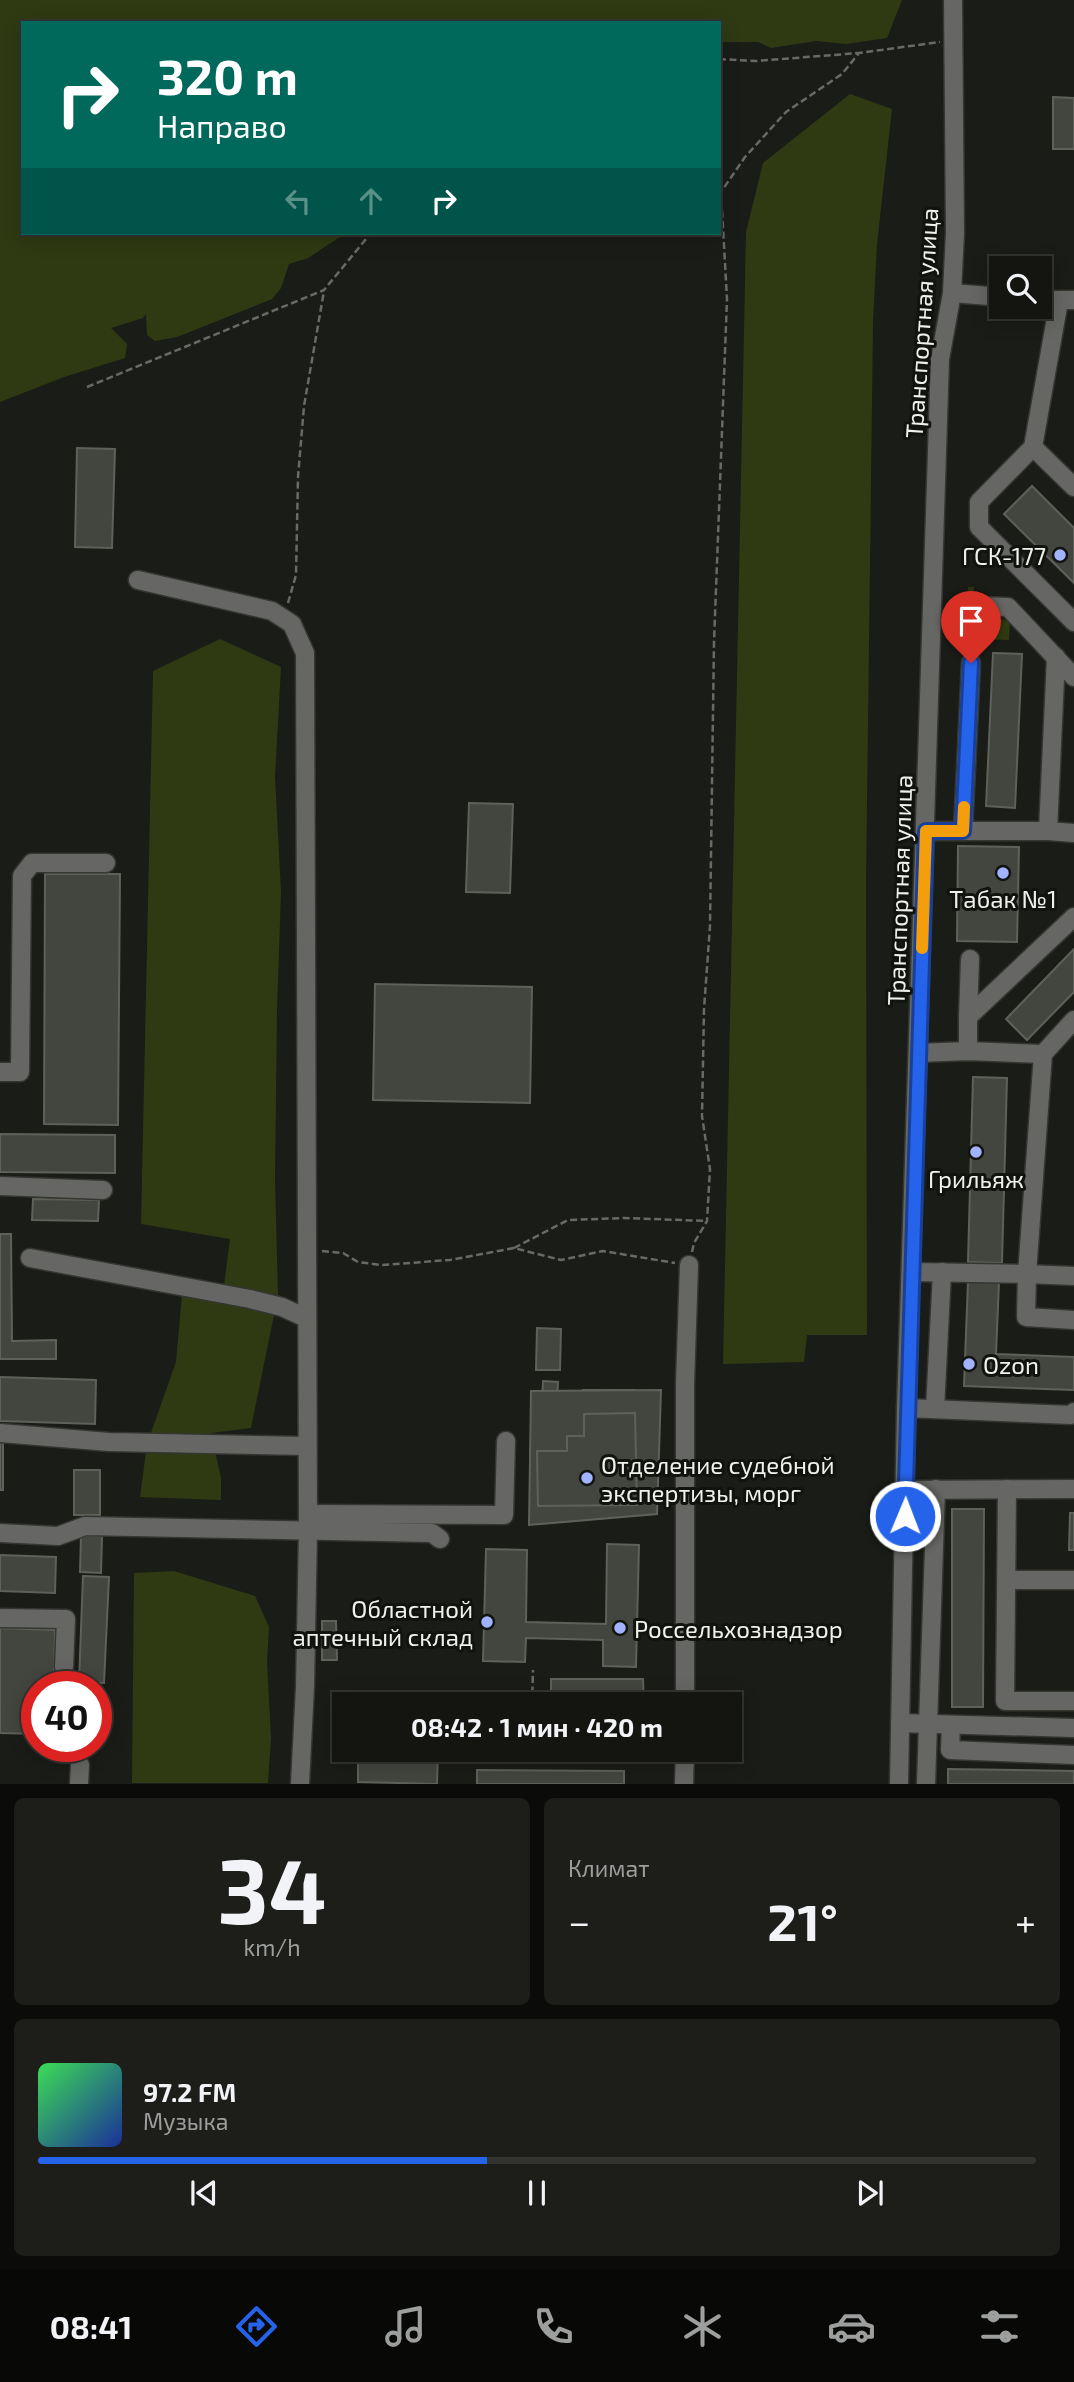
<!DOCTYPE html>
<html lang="ru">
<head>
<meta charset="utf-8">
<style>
	body { margin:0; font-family:"Exo 2",sans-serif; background:#1d1e1a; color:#f1f3f6; height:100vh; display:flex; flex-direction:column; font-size:26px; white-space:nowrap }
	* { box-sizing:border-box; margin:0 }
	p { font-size:23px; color:#9d9f9f }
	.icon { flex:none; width:38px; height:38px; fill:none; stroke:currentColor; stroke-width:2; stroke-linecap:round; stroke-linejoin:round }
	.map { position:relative; height:1784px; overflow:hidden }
	.side { display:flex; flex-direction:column; gap:14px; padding:14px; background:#0b0c09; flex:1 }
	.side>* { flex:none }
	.hud { position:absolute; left:21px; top:21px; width:700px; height:214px; border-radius:0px; box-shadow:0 4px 18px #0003,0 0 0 2px #333431; background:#00695c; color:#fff; overflow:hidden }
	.fabs { position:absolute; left:989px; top:256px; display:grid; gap:14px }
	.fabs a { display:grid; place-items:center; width:63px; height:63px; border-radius:0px; background:#141511; box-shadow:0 4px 18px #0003,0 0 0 2px #333431; font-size:35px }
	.speed { position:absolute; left:21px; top:1671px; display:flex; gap:14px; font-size:35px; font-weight:700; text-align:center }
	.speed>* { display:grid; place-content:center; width:91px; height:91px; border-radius:50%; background:#141511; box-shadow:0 4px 18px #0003,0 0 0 2px #333431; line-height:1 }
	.speed .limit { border:10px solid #d22; background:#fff; color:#111 }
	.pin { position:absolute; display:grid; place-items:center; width:60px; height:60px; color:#fff; margin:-72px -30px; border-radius:50% 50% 50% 0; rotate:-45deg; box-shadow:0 0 7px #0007 }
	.pin .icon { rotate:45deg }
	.me { position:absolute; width:77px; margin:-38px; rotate:1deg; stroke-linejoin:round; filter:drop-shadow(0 0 5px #0008) }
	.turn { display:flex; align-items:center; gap:24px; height:147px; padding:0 21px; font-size:32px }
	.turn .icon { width:91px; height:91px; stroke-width:2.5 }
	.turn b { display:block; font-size:49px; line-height:60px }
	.lanes { display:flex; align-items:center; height:66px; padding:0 21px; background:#0003; justify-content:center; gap:35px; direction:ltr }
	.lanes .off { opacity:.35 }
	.big { font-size:52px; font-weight:700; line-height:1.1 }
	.side .tile { flex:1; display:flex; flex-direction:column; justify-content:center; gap:10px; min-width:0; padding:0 24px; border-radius:10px; background:#1d1e1a }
	.side .dial { align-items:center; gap:0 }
	.dial b { font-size:91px; line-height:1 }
	.song { display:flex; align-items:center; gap:21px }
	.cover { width:84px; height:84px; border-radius:10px; background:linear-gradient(135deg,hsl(130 70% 55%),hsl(230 70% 35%)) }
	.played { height:7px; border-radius:4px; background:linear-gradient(90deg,#2563eb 45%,#333431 45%) }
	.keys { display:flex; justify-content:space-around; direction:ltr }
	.heat { display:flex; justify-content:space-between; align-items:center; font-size:38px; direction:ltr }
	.side .tiles { flex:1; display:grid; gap:14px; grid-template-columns:1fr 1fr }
	.tile:last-child { grid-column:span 2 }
	.trip { position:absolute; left:332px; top:1692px; width:410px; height:70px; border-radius:0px; background:#141511; box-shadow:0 4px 18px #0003,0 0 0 2px #333431; font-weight:700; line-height:70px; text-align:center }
	.tabs { display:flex; height:112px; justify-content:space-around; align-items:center; background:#080807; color:#9d9f9f }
	.tabs .icon { width:49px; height:49px }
	.tabs .current { color:#2563eb }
	.tabs b { font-size:32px; color:#f1f3f6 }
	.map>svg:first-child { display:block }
	.green { fill:#2f3a12 }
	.building { fill:#43463f; stroke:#5e615a; stroke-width:2 }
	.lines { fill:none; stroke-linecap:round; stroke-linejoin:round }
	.minor-casing { stroke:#343631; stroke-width:21 }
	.path { stroke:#696a66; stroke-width:2.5; stroke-dasharray:7 3.5; stroke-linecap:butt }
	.minor { stroke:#666764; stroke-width:18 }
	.route-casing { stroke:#184099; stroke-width:18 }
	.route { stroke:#2563eb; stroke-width:12 }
	.slow { stroke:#f59e0b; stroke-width:12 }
	.poi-dot { fill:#a1b3fd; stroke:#11130e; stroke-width:2.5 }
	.labels { text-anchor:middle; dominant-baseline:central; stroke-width:6; stroke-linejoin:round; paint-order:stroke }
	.street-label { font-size:24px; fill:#f0f1ed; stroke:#11130e }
	.poi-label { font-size:24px; fill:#f0f1ed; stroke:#11130e; text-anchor:start }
</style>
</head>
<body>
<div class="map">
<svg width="1074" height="1784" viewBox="0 0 1074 1784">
	<rect width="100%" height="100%" fill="#1a1c17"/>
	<!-- green -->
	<g class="green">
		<path d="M0 0H902L887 38 846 44 816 41 771 48 758 42H719V23H23V233H346L308 258 289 264 281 288 272 299 177 337 155 341 147 335 146 314 143 318 111 328 127 344 125 358 64 377 0 402Z"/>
		<path d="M850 94 892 109 877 244 873 322 866 884 867 1335H807L804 1362 723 1364 746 232 763 163Z"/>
		<path d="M968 587H974L972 618 1010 620 1009 640 980 639 978 661 964 660Z"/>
		<path d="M220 639 281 667 275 777 281 892 277 1010 275 1180 278 1295 251 1428 211 1433 221 1478V1500L140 1497 147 1444 176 1362 182 1295 222 1301 230 1239 141 1224 153 671Z"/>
		<path d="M174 1571 255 1596 269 1627 267 1661 271 1738 268 1783H132L134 1573Z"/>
	</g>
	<!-- building -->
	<g class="building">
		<path d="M1053 97 1074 98V149H1053Z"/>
		<path d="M77 448 115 449 112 548 75 547Z"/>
		<path d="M1032 486 1074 528V583L1004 514Z"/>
		<path d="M993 653 1022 654 1015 808 986 806Z"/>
		<path d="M469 803 513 804 510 893 466 892Z"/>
		<path d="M958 846 1019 847 1017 942 957 941Z"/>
		<path d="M45 874H120L118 1125 44 1124Z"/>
		<path d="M1074 949V992L1027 1040 1006 1019Z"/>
		<path d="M375 984 532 987 530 1103 373 1100Z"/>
		<path d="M973 1077 1007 1078 1002 1263 968 1262Z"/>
		<path d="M0 1134 115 1135V1173L0 1172Z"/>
		<path d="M33 1199 99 1200 98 1221 32 1220Z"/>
		<path d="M0 1234H11L12 1341 56 1340V1359H0Z"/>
		<path d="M968 1281 999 1282 996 1354 1074 1357V1390L964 1386Z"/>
		<path d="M537 1328 561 1329 560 1370H536Z"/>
		<path d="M0 1377 96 1380 95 1424 0 1421Z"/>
		<path d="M543 1381 558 1382 557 1405 542 1404Z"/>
		<path d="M583 1390H634V1412L584 1411Z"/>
		<path d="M661 1390 657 1514 529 1525 531 1391Z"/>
		<path d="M635 1413 637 1505 538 1506 537 1451H567V1436H584V1414Z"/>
		<rect x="0" y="1442" width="3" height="48"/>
		<rect x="74" y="1470" width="26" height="45"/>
		<path d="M952 1509H984L983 1707H952Z"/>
		<path d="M1070 1513H1074V1550H1069Z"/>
		<path d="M81 1536H102L101 1573 80 1572Z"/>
		<path d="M607 1544 639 1545 636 1667 603 1666V1640L526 1638 525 1662 483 1661 486 1549 527 1550 526 1622 606 1624Z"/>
		<path d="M0 1555 56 1557 55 1593 0 1591Z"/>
		<path d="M83 1576 109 1577 104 1683 79 1682Z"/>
		<path d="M322 1621H336L337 1660H322Z"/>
		<path d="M0 1628 55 1630 54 1687H37V1734L0 1733Z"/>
		<path d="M551 1679H643L644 1704H551Z"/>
		<path d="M359 1699 438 1700V1704H359Z"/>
		<path d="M358 1750H438L437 1784 358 1782Z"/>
		<path d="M948 1769 1074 1771V1784H948Z"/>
		<path d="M477 1770 624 1771V1784H477Z"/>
	</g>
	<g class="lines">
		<!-- minor casing -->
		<g class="minor-casing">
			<g id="minor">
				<path d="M952 293 1001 297"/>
				<path d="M1040 300H1074"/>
				<path d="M1059 301 1033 447 979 502V527L1074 622"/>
				<path d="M1033 447 1074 487"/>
				<path d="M138 580 272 611 292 624 305 653 308 1530 305 1687 300 1784"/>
				<path d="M979 606 1008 607 1074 677"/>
				<path d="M926 831H1048L1056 657"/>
				<path d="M963 831 971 663"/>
				<path d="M1048 831 1074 833"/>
				<path d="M968 1017 970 959"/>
				<path d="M968 1051V1017L1074 917"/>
				<path d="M918 1053 968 1051 1043 1054"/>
				<path d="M0 1072H20L22 876 32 863H106"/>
				<path d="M0 1186 103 1190"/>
				<path d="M30 1258 250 1299 282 1307 306 1318"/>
				<path d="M911 1272 1027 1274 1043 1054 1074 1020"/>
				<path d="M1074 1276 1027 1274 1026 1317 1074 1320"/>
				<path d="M906 1408 1071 1415 1074 1412"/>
				<path d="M935 1409 942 1272"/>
				<path d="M0 1433 109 1442 307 1446"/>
				<path d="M1007 1489 1005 1701H1074"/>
				<path d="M905 1490 1074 1489"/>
				<path d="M308 1514 504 1515 506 1441"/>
				<path d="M0 1533 58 1536 85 1526 432 1533 440 1539"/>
				<path d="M1007 1580H1074"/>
				<path d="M0 1618 66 1619 64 1667"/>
				<path d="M685 1704V1384L689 1265"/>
				<path d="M900 1723 1074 1728"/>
				<path d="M951 1725 950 1750 1074 1755"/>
				<path d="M520 1750 685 1753"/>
				<path d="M79 1784 80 1765"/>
				<path d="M684 1784 685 1750"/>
				<path d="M899 1784 906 1408 940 359 952 293 955 233 953 0"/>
				<path d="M926 1784 936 1489"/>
			</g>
		</g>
		<!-- path -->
		<g class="path">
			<path d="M719 59 756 61 859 53"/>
			<path d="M87 387 324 290 371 233"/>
			<path d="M288 603 296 575 298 477 304 406 324 291"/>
			<path d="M514 1248 568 1220 623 1218 707 1221"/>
			<path d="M322 1251 343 1253 358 1262 381 1265 450 1260 514 1248 561 1260 603 1251 675 1263"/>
			<path d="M692 1252 694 1243 707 1221 710 1169 702 1116 704 1009 710 926 714 642 727 299 721 192 745 157 786 112 842 74 859 53 940 42"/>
			<path d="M532 1704 533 1670"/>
		</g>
		<!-- minor -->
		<use href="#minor" class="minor"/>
	</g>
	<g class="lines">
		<!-- route casing -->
		<g class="route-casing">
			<path id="route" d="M905 1516 926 831H963L971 663"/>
		</g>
		<!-- route -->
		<use href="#route" class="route"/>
		<!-- slow -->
		<path class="slow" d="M922 948 926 831H963L964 807"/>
	</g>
	<!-- markers -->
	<g class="poi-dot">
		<circle cx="1060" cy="555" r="7"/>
		<circle cx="1003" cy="873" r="7"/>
		<circle cx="976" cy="1152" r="7"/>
		<circle cx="969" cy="1364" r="7"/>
		<circle cx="587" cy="1478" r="7"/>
		<circle cx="487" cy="1622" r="7"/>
		<circle cx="620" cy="1628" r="7"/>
	</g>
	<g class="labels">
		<!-- street labels -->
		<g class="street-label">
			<text transform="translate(921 323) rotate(-86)">Транспортная улица</text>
			<text transform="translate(899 890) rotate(-88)">Транспортная улица</text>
		</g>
		<!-- poi labels -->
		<g class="poi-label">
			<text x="1046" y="555" text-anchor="end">ГСК-177</text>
			<text x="1003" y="898" text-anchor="middle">Табак №1</text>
			<text x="976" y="1178" text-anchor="middle">Грильяж</text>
			<text x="983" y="1364">Ozon</text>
			<text x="601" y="1464">Отделение судебной<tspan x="601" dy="28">экспертизы, морг</tspan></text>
			<text x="473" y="1608" text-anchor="end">Областной<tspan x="473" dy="28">аптечный склад</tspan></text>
			<text x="634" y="1628">Россельхознадзор</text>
		</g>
	</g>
</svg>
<div class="fabs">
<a><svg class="icon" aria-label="search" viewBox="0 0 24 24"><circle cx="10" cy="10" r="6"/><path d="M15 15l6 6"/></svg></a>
</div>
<div class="speed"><div class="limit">40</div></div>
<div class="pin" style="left:971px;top:663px;background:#d93025"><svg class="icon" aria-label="arrive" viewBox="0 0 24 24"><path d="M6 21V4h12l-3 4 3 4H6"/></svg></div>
<svg class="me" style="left:905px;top:1516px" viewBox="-20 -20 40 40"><circle r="17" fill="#2563eb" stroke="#fff" stroke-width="3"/><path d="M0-11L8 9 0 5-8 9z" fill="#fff"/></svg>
<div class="trip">08:42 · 1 мин · 420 m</div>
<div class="hud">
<div class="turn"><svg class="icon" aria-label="right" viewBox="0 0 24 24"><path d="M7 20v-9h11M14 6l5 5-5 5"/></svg><div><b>320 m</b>Направо</div></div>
<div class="lanes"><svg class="icon off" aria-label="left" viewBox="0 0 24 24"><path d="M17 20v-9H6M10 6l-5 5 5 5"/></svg><svg class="icon off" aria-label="ahead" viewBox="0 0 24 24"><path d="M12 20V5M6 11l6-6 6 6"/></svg><svg class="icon" aria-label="right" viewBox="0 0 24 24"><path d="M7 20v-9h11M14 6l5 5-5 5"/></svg></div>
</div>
</div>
<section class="side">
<div class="tiles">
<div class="tile dial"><b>34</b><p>km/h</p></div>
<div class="tile"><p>Климат</p>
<div class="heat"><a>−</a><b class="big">21°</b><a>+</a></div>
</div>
<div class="tile">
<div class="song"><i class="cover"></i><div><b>97.2 FM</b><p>Музыка</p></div></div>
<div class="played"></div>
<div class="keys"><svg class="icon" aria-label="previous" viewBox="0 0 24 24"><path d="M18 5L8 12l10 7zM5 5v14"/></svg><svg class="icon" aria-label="pause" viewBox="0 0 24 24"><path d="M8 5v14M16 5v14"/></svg><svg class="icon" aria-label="next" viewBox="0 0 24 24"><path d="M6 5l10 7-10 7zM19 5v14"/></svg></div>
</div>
</div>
</section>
<nav class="tabs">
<b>08:41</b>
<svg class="icon current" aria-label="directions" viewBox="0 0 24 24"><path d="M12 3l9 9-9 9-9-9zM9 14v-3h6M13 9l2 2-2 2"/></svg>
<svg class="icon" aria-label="music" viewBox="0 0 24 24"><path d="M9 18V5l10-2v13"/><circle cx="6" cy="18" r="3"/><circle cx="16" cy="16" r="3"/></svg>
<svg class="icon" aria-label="phone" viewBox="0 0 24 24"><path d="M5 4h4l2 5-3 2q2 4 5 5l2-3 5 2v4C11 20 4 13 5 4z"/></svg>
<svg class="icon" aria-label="climate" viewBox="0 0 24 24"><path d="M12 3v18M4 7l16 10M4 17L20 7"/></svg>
<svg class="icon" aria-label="car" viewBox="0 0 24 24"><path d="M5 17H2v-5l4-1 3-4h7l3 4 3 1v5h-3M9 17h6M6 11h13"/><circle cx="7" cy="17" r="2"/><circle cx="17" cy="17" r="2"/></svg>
<svg class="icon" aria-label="filters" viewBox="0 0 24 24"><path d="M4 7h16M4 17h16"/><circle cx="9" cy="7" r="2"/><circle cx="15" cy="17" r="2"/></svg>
</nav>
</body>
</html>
